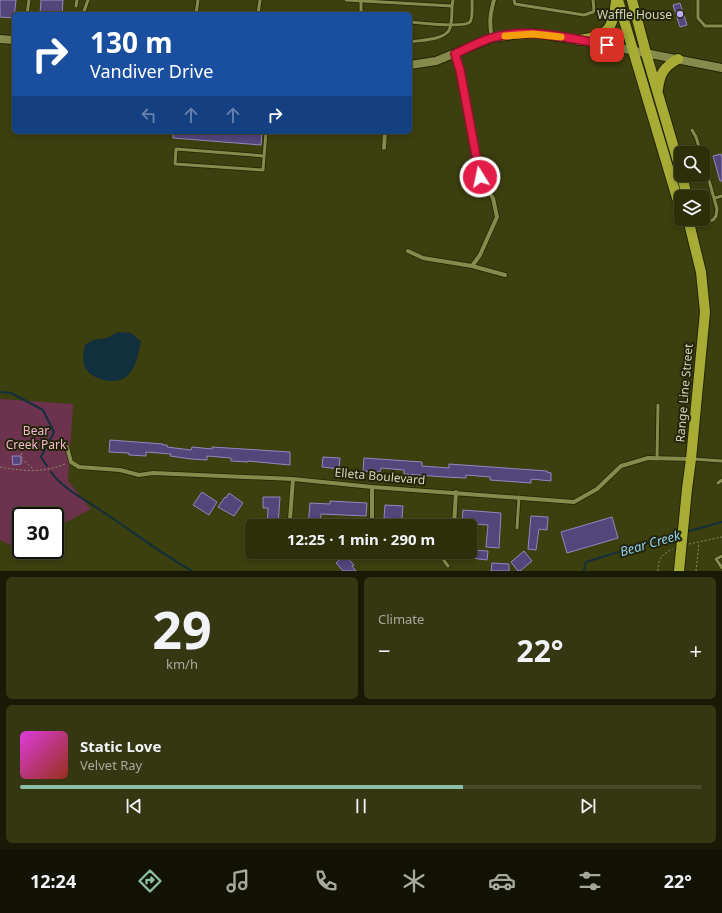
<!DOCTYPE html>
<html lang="en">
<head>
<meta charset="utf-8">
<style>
	body { margin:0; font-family:"Noto Sans",sans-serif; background:#353713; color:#f1f3f6; height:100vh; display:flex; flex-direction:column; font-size:15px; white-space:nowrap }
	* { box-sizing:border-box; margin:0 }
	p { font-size:13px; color:#a7a99c }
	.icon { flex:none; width:22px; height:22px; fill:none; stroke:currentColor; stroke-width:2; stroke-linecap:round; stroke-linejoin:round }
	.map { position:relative; height:571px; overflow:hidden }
	.sheet { display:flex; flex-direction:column; gap:6px; padding:6px; background:#191a06; flex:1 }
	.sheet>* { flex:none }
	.banner { position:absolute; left:12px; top:12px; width:400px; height:122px; border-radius:6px; box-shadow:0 2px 6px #0003,0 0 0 1px #484a2b; background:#1a4fa0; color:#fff; overflow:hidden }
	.tools { position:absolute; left:674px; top:146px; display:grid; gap:8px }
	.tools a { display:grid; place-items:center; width:36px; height:36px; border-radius:6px; background:#2d2f0a; box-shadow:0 2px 6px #0003,0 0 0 1px #484a2b; font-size:20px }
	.speed { position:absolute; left:12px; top:507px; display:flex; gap:8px; font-size:20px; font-weight:700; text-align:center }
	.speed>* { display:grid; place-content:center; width:52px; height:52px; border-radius:50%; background:#2d2f0a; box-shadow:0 2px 6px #0003,0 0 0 1px #484a2b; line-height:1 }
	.speed .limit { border:2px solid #111; border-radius:6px; background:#fff; color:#111 }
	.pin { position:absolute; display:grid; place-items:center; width:34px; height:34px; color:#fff; margin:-17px; border-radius:8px; box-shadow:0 2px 6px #0006 }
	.me { position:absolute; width:44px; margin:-22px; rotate:350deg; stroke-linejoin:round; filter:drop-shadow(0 0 3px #0008) }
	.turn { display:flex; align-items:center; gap:14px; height:84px; padding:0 12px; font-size:18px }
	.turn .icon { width:52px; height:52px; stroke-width:2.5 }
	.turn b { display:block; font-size:28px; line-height:34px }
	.lanes { display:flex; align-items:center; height:38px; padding:0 12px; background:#0003; justify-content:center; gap:20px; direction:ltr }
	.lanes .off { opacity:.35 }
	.big { font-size:30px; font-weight:700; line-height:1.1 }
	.sheet .card { flex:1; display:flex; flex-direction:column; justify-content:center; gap:6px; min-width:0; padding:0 14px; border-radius:6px; background:#353713 }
	.sheet .dial { align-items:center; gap:0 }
	.dial b { font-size:52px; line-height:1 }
	.song { display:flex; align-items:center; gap:12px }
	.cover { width:48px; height:48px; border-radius:6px; background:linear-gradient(135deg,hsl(300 70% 55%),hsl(10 70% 35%)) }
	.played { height:4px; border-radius:2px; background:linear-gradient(90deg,#8abfa5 65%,#484a2b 65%) }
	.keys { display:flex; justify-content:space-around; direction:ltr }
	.heat { display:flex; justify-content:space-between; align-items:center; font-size:22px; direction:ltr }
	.sheet .tiles { flex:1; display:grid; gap:6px; grid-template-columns:1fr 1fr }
	.card:last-child { grid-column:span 2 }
	.trip { position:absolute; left:245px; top:519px; width:232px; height:40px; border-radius:6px; background:#2d2f0a; box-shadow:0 2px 6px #0003,0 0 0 1px #484a2b; font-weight:700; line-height:40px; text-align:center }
	.dock { display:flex; height:64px; justify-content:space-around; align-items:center; background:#121304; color:#a7a99c }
	.dock .icon { width:28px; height:28px }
	.dock .current { color:#8abfa5 }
	.dock b { font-size:18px; color:#f1f3f6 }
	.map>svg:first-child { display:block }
	.green { fill:#6d334e }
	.water { fill:#122f3d }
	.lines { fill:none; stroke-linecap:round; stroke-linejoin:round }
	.stream { stroke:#122f3d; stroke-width:2 }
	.building { fill:#52467b; stroke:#9388c2 }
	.service-casing { stroke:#232504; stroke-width:4.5 }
	.minor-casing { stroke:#232504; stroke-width:5.5 }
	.secondary-casing { stroke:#232504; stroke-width:10 }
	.primary-casing { stroke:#232504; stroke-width:12 }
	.path { stroke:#8b8e67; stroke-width:1; stroke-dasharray:2 2; stroke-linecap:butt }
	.service { stroke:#868b4d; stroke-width:3 }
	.minor { stroke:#868b4d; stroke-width:4 }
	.secondary { stroke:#868b4d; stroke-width:8 }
	.primary { stroke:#a6ac34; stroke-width:10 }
	.primary-bridge-casing { stroke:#232504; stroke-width:12; stroke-linecap:butt }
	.primary-bridge { stroke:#a6ac34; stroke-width:10 }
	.route-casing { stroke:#92132f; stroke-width:10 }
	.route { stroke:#e11d48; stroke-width:7 }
	.slow { stroke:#f59e0b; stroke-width:7 }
	.poi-dot { fill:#b9abf7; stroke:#23250a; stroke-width:1.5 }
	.labels { text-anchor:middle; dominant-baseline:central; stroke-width:4; stroke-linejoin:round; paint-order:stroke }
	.poi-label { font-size:12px; fill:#d3d6b7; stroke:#23250a; text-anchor:end }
	.street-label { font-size:12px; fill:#d3d6b7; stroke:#23250a }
	.park-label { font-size:12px; fill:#f8b6d1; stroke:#23250a }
	.water-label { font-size:13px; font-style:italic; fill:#8fd1f4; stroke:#23250a }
</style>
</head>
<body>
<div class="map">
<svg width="722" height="571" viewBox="0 0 722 571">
	<rect width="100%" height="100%" fill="#3c3f0e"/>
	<!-- green -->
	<path class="green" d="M0 399 73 404 68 481 91 509 55 528V516H21V546L16 548 0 540Z"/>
	<!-- water -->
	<path class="water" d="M118 332 131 333 141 341C139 352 137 364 130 373 120 388 87 380 84 364 82 358 84 351 85 345L93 340 107 338Z"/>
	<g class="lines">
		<!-- stream -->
		<g class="stream">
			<path d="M0 392 11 393 43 410 54 432 41 457 47 466"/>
			<path d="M51 472C63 489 83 498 100 510 131 530 160 553 192 571"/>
			<path d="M686 532 722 522"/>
			<path d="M584 571 586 562 679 533"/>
		</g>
	</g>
	<!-- building -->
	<g class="building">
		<path d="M0 0H16L14 18 0 17Z"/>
		<path d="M41 0H63L62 14H40Z"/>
		<path d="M680 3 687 25 680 27 673 5Z"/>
		<path d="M173 132H262L261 145 173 138Z"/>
		<path d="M721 154 722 159V181H720L713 156Z"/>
		<path d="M110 440 163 444V445H167V447L191 450 192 447 212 449V447L290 452V465L248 461V462L231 461V458L207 456V460L191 459 170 456 171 454 146 452V456L129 455V453L109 452Z"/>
		<path d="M12 456H21V464L13 465Z"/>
		<path d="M323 457 340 458 339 469 322 467Z"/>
		<path d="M364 458 422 462V466L449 468V464L547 471V472L551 473V481L531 479V483L490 480V477L466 475V478L445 477 404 474V470L381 468 380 472 363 471Z"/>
		<path d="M202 492 217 502 209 515 193 505Z"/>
		<path d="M229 493 243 503 234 516 218 507 225 497 226 498Z"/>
		<path d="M263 497H280L278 526H267L268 508H263Z"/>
		<path d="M330 501 367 503 366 516 321 514 320 526H308L310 503 330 504Z"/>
		<path d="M385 505 403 506 402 519 384 518Z"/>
		<path d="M463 510 501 513 499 548 486 547 488 525 462 523Z"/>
		<path d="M531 516 548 517 547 530 539 529 536 550 528 549Z"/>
		<path d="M612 517 618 538 567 553 561 532Z"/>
		<path d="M472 550 488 551 487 560 471 558Z"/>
		<path d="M524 551 532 561 520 571H518L511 562Z"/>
		<path d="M287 552H310V558L287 556Z"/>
		<path d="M345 555 354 565 352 566 356 571H343L336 563Z"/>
		<path d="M492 563 509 564V571H491Z"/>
	</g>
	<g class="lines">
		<!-- service casing -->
		<g class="service-casing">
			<g id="service">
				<path d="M346 0 452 6 453 0"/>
				<path d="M514 0 515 4 584 15 593 12 594 10 593 0"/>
				<path d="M698 0V18L705 26H722"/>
				<path d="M76 6 77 0"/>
				<path d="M259 13 273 14"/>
				<path d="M27 14 29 0"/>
				<path d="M83 14 88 0"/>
				<path d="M196 14 198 0"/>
				<path d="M258 14 260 0"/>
				<path d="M361 14V0"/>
				<path d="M410 22C420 23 464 28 470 22 473 18 472 5 472 0"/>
				<path d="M410 42C420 40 447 40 450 28 452 22 452 13 452 6"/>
				<path d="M692 130 696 137 701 153"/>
				<path d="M264 156 176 149 175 164 263 170 266 132"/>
				<path d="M715 198 722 196"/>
				<path d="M691 225 713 220 716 216 717 209 703 159"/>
				<path d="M657 459 658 405"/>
				<path d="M693 459 722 461"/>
				<path d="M718 483 722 480"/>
				<path d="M517 528 519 497"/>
				<path d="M470 536 477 537"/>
				<path d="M440 552V555L448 566"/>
				<path d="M722 556 716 559 722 568"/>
			</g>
		</g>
		<!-- minor casing -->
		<g class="minor-casing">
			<g id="minor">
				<path d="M492 38C489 24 490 14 494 0"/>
				<path d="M455 54 460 70 479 177 493 198 497 217 480 255 472 266"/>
				<path d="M384 148 385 132"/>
				<path d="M408 251 423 258 472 266 505 275"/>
				<path d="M67 447 71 462 79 467 120 470 139 475 153 473 293 479 372 487 574 502 597 489 621 466 648 458 691 459"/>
				<path d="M372 487V526"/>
				<path d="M290 519 293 479"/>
				<path d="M454 526 456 492"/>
				<path d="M378 552 379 554 414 556"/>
			</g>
		</g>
		<!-- secondary casing -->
		<g class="secondary-casing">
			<g id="secondary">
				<path d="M0 39 14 40"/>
				<path d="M410 65 436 61 492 38 520 34 533 33 579 40 722 68"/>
			</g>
		</g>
		<!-- primary casing -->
		<g class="primary-casing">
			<g id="primary">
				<path d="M618 0 677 198 681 203"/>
				<path d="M632 0 646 53 681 172"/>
				<path d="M579 40C609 36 613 29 616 0"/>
				<path d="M658 89C660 73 664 67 678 59"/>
				<path d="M682 175 687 197"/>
				<path d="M687 489 691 459 705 312 701 272 688 219"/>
			</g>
		</g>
		<!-- path -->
		<g class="path">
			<path d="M17 442 21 449 22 460"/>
			<path d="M21 460 27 463 33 469"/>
			<path d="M0 467C21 471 45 473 65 464"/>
			<path d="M689 544 722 537"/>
			<path d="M658 571C658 559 662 554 673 549"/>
			<path d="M696 571 699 543"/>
		</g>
		<!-- service -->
		<use href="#service" class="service"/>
		<!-- minor -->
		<use href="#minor" class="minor"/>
		<!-- secondary -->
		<use href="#secondary" class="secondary"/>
		<!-- primary -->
		<use href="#primary" class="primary"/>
		<!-- primary-bridge casing -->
		<g class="primary-bridge-casing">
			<path id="primary-bridge" d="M679 571 687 489"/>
		</g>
		<!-- primary-bridge -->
		<use href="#primary-bridge" class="primary-bridge"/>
	</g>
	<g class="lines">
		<!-- route casing -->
		<g class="route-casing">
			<path id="route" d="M480 177 460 70 455 54C467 48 479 42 491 38 529 27 569 38 607 45"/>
		</g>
		<!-- route -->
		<use href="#route" class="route"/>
		<!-- slow -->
		<path class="slow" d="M505 36 533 34 561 37"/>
	</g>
	<!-- markers -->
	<circle class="poi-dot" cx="680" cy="14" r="4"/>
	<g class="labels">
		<!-- poi labels -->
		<g class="poi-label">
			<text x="672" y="14">Waffle House</text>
		</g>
		<!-- street labels -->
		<g class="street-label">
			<text transform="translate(684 393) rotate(-85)">Range Line Street</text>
			<text transform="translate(380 476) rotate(5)">Elleta Boulevard</text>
		</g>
		<!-- park labels -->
		<g class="park-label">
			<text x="36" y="430">Bear<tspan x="36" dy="14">Creek Park</tspan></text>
		</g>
		<!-- water labels -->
		<g class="water-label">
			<text transform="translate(650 543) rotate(-16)">Bear Creek</text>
		</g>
	</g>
</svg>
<div class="tools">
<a><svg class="icon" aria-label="search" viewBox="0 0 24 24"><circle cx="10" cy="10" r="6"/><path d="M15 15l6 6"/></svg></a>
<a><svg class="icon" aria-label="layers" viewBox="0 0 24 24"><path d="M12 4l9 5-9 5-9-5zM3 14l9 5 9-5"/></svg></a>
</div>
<div class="speed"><div class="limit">30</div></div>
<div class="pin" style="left:607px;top:45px;background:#d93025"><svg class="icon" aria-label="arrive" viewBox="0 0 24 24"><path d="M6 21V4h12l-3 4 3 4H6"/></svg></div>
<svg class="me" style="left:480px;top:177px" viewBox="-20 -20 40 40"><circle r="17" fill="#e11d48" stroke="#fff" stroke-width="3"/><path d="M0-11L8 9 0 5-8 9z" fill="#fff"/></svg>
<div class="trip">12:25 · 1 min · 290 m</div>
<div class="banner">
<div class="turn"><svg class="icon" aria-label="right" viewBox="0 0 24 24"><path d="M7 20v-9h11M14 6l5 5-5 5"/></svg><div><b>130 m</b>Vandiver Drive</div></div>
<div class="lanes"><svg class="icon off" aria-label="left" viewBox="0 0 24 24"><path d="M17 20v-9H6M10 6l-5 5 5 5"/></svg><svg class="icon off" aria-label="ahead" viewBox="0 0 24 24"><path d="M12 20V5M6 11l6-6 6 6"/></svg><svg class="icon off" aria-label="ahead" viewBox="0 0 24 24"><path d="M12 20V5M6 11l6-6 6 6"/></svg><svg class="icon" aria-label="right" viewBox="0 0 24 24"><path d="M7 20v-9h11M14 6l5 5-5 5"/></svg></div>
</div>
</div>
<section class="sheet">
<div class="tiles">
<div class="card dial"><b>29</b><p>km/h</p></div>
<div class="card"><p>Climate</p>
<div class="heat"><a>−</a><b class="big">22°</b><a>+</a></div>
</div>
<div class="card">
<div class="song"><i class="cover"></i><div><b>Static Love</b><p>Velvet Ray</p></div></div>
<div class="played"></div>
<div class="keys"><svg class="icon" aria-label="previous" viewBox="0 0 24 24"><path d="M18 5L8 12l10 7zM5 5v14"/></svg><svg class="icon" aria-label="pause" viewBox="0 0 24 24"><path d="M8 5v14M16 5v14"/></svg><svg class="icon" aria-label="next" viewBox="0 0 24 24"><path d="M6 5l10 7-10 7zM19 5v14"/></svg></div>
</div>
</div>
</section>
<nav class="dock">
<b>12:24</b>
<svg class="icon current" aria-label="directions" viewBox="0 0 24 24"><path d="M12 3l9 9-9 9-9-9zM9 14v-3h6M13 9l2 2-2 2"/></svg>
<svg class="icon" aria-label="music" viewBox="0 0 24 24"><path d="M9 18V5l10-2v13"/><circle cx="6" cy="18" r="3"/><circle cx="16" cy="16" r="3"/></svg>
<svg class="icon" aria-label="phone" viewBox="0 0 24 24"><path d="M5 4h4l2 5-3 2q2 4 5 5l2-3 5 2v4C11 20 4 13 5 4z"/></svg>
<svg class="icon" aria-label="climate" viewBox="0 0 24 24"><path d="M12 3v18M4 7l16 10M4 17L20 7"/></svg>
<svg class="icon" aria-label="car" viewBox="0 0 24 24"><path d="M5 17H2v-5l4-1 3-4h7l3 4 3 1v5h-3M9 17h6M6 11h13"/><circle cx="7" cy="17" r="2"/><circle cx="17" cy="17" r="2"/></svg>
<svg class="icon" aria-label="filters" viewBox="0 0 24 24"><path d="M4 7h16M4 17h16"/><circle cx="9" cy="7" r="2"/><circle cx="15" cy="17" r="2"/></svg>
<b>22°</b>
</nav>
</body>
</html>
